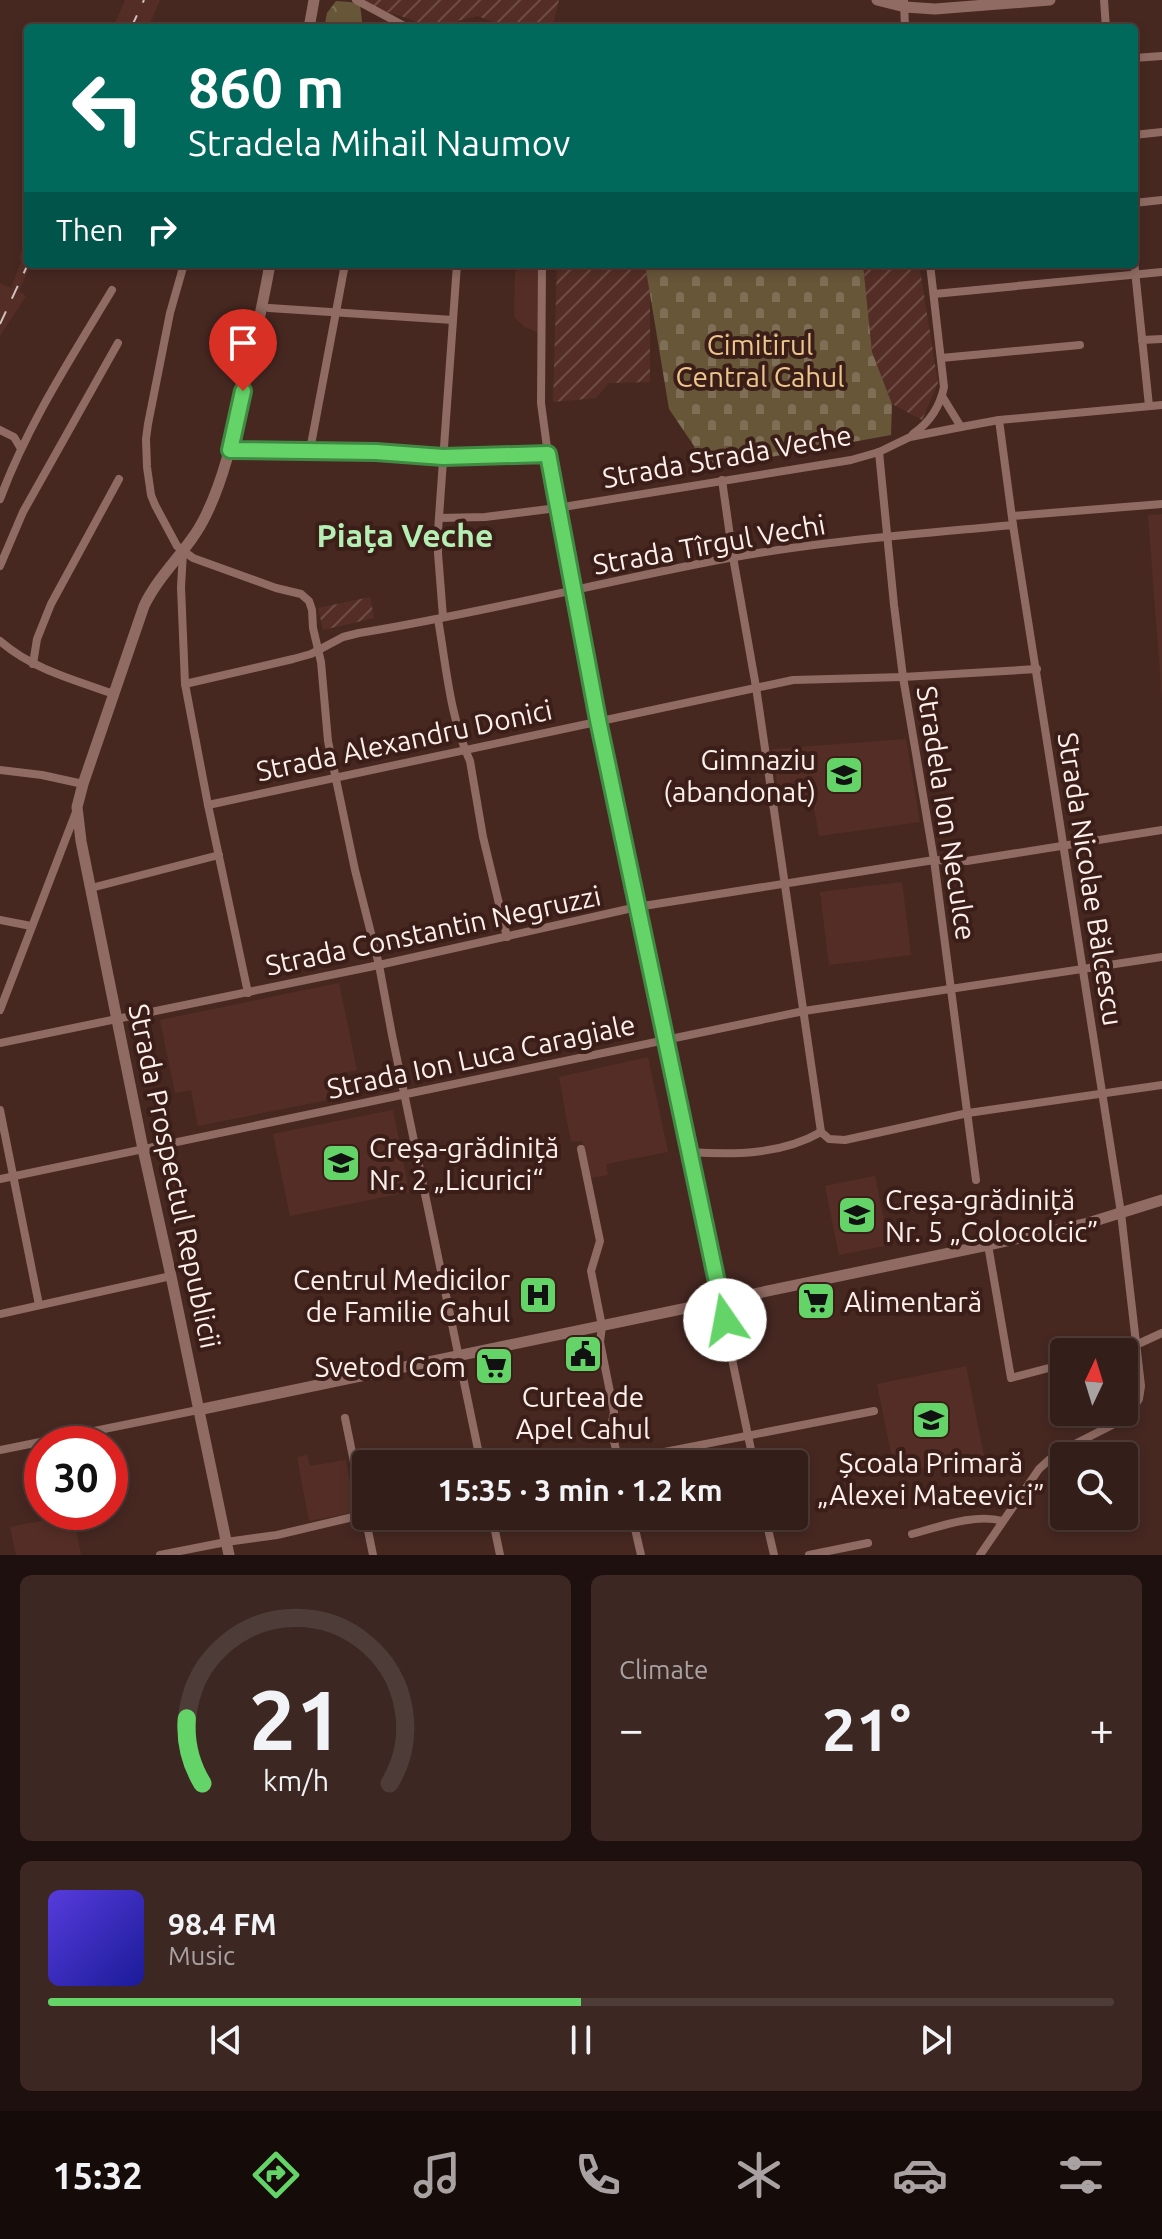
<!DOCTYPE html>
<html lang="en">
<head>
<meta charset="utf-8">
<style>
	body { margin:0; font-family:Ubuntu,sans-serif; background:#3c2722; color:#f1f3f6; height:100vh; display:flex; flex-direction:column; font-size:30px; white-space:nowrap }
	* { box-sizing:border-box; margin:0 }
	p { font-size:26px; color:#a9a2a2 }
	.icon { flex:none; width:44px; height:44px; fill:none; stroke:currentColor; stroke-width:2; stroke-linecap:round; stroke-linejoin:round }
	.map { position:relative; height:1555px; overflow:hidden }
	.panel { display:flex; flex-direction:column; gap:20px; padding:20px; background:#1d100e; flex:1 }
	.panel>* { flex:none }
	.hud { position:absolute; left:24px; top:24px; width:1114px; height:244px; border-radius:8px; box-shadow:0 4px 12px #0003,0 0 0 2px #4e3c38; background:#00695c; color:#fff; overflow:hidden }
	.needle { width:52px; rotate:4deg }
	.fabs { position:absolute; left:1050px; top:1338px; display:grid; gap:16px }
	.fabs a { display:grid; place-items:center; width:88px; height:88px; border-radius:8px; background:#341e19; box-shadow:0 4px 12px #0003,0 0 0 2px #4e3c38; font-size:40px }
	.speed { position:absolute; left:24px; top:1426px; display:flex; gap:16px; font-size:40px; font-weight:700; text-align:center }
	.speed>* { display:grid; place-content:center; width:104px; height:104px; border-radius:50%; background:#341e19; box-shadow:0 4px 12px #0003,0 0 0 2px #4e3c38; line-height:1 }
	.speed .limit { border:12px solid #d22; background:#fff; color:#111 }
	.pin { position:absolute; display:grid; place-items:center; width:68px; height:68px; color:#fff; margin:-82px -34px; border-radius:50% 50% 50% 0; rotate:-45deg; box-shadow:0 0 8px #0007 }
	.pin .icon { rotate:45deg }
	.me { position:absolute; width:88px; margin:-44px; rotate:348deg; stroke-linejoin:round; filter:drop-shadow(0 0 6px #0008) }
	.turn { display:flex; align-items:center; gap:28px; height:168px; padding:0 32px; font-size:36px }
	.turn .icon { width:104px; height:104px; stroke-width:2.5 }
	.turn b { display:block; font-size:56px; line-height:68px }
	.then { display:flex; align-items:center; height:76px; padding:0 32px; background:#0003; gap:16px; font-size:30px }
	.big { font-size:60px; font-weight:700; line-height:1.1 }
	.panel .widget { flex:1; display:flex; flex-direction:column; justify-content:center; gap:12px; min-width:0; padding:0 28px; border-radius:12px; background:#3c2722 }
	.panel .dial { align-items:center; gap:0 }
	.dial svg { height:208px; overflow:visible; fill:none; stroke:#4e3c38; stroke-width:7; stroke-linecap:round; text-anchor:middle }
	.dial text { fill:#f1f3f6; stroke:none }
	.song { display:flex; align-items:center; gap:24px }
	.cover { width:96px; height:96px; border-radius:12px; background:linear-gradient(135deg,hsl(250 70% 55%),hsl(240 70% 35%)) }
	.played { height:8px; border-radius:4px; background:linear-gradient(90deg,#64d468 50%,#4e3c38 50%) }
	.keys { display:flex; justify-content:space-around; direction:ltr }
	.heat { display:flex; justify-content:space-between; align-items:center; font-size:44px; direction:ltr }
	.panel .tiles { flex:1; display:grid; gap:20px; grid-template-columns:1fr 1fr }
	.widget:last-child { grid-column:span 2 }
	.trip { position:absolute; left:352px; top:1450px; width:456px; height:80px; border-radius:8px; background:#341e19; box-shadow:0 4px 12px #0003,0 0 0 2px #4e3c38; font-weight:700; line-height:80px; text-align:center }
	.tab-bar { display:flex; height:128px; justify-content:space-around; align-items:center; background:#150c0a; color:#a9a2a2 }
	.tab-bar .icon { width:56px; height:56px }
	.tab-bar .active { color:#64d468 }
	.tab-bar b { font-size:36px; color:#f1f3f6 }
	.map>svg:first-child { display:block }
	.built { fill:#542e26 }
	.industrial { fill:url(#industrial-furrows) }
	.cemetery { fill:url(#cemetery-stones) }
	.park { fill:url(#park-crowns) }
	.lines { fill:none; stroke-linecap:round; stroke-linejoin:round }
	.street { stroke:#8f6b63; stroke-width:8 }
	.secondary { stroke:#8f6b63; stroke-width:11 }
	.rail { stroke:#d2c1bd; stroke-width:2; stroke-dasharray:14 14; stroke-linecap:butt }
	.route-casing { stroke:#418a44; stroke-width:20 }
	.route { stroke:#64d468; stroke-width:14 }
	.labels { text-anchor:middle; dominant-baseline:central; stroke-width:8; stroke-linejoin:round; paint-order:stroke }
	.park-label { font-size:28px; fill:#ecc68c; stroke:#3c1e18 }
	.street-label { font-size:28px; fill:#fcefec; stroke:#3c1e18 }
	.poi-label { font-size:28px; fill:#fcefec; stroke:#3c1e18; text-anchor:end }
	.quarter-label { font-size:32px; font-weight:bold; fill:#b5efb4; stroke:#3c1e18 }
</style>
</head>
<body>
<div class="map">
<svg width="1162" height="1555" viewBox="0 0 1162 1555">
	<defs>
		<pattern id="industrial-furrows" width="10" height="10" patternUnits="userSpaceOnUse" patternTransform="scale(2)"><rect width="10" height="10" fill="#542e26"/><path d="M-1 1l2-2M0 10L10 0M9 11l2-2" fill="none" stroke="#6e4d46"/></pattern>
		<pattern id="cemetery-stones" width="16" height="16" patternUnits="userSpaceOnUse" patternTransform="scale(2)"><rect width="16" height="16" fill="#685639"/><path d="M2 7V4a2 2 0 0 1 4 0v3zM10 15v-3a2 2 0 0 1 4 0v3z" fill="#7e6f56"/></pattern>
		<pattern id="park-crowns" width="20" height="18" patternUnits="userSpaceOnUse" patternTransform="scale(2)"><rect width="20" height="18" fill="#685639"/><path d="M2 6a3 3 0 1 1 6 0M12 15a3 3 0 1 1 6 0" fill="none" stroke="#7e6f56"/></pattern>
	</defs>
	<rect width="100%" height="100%" fill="#462821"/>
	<!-- built -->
	<g class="built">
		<path d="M125 0H160L148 28H113Z"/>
		<path d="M28 236V264H31L19 291 26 296 0 336V283L11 288 21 262 19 257Z"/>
		<path d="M530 264H540L542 334 525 327 514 317 515 272 524 265Z"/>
		<path d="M1162 514V699L1148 515Z"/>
		<path d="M906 739 920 822 819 836 813 801 780 803 772 749Z"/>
		<path d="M902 882 911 955 829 965 820 892Z"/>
		<path d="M339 983 357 1070 329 1076 333 1099 198 1126 191 1090 175 1093 160 1020Z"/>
		<path d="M648 1057 668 1152 606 1164 608 1175 591 1178 582 1141 571 1142 559 1077Z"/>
		<path d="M393 1110 409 1192 290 1216 273 1134Z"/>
		<path d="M875 1176 889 1245 839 1255 825 1186Z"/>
		<path d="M966 1366 984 1456 895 1473 877 1384Z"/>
		<path d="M307 1455 310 1466 346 1460 356 1512 309 1521 297 1457Z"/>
		<path d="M73 1514 81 1555H16L10 1527Z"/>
	</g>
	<!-- industrial -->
	<g class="industrial">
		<path d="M365 0H559L552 28 526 24 505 27 478 16 457 21 455 28H426L410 19 375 8Z"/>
		<path d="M557 264H645L650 292V382L609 383 596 398 553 402Z"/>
		<path d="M863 264H919L938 383 922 420 892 404 872 352Z"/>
		<path d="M370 597 374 618 323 630 318 608Z"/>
	</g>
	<!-- cemetery -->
	<path class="cemetery" d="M645 264H863L872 352 892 404 891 435 699 470 694 446 669 409Z"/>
	<!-- park -->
	<path class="park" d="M336 1 350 2 360 5 363 28H324L327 13Z"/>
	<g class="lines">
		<!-- street -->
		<g class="street">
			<path d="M356 0 408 28"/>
			<path d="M904 0 905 28"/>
			<path d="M1104 0 1106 28"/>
			<path d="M1134 58 1162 56"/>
			<path d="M1134 135 1162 132"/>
			<path d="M1134 203 1162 200"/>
			<path d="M1134 261 1149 406"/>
			<path d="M184 264 170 313 148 424 146 439 147 467 151 495 155 505 177 546 193 558 276 588 301 594 309 601 312 610 313 628 321 662 328 741 355 870 379 965 392 1035 481 1464"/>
			<path d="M542 264 541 403 552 484 598 720 754 1464"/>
			<path d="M934 294 1162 272"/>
			<path d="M269 308 453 320"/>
			<path d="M1142 340 1162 339"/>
			<path d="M941 358 1080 345"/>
			<path d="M942 396 961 427"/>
			<path d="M0 430 14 437 20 447"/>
			<path d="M913 434C930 422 940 407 944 387L930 264"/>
			<path d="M230 450 376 452 443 457 548 454"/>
			<path d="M310 450 345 264"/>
			<path d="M879 452 894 605 903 677 934 860 976 1180"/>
			<path d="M722 480 733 557 756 687 821 1132"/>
			<path d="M0 499C28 424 71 358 112 290"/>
			<path d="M1012 516 1162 504"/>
			<path d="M439 518 485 517 557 508 851 460 879 452 910 437 961 427 999 420 1162 405"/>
			<path d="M183 552 181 587 185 684 208 805 248 993"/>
			<path d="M0 566 23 512 118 343"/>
			<path d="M443 617 438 553V531L457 264"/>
			<path d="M438 619C446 665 450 718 470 761L483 837 507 937"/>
			<path d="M0 641C32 669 74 680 114 694"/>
			<path d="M33 664 37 639 51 604 119 479"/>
			<path d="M185 684 293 659 311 654 343 637 359 633C483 613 605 581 729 558 823 541 918 534 1013 525"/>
			<path d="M0 770 42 775 83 784"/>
			<path d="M208 805 793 680 903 677 1037 669"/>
			<path d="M91 888 219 855"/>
			<path d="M0 920 31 926"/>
			<path d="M0 1010 76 812"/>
			<path d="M0 1043 379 965 637 907 934 860 967 861 1162 830"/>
			<path d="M0 1110 39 1305"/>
			<path d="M581 1149 600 1241 591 1271 602 1326 600 1342 614 1412 611 1427 619 1464"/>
			<path d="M689 1152C733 1155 781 1155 821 1132L829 1139 845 1140 968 1113 1162 1085"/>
			<path d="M0 1179 804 1011 1162 957"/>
			<path d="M988 1245 1011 1378 1064 1364"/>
			<path d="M0 1314 171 1276"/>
			<path d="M1107 1352 1138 1344 1162 1333"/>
			<path d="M345 1418 373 1555"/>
			<path d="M0 1450 198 1410"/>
			<path d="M603 1464 874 1411"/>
			<path d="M492 1516 500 1555"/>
			<path d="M632 1516 641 1555"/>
			<path d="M765 1516 774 1555"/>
			<path d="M912 1534C939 1527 974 1513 1003 1521"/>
			<path d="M160 1555 226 1542 277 1535 366 1514"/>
			<path d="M809 1555 868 1543"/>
			<path d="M980 1555 1039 1469 1050 1459 1065 1449 1128 1417 1139 1399 1141 1386 1121 1213 1013 525 999 420"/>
		</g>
		<!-- secondary -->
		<g class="secondary">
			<path d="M877 0 905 7 935 9 1050 0"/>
			<path d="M309 28 314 0"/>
			<path d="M198 1410 988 1245 1088 1223 1162 1200"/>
			<path d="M229 1555 171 1276 143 1149 81 841 77 807 83 784 144 606C160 572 190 549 206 515 224 478 233 437 242 397 252 353 262 309 270 264"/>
		</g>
		<!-- rail -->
		<g class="rail">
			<path d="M131 28 144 0"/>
			<path d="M0 324 28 264"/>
		</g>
	</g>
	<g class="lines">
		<!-- route casing -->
		<g class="route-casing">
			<path id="route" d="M243 391 230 450 376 452 443 457 548 454 598 720 725 1320"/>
		</g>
		<!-- route -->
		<use href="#route" class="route"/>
	</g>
	<!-- icons -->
	<defs>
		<g id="school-square" transform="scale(2)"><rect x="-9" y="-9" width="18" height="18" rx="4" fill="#64d468" stroke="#3c1e18"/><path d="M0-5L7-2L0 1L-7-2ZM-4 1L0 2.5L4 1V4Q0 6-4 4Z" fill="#111"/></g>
		<g id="hospital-square" transform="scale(2)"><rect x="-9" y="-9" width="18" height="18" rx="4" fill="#64d468" stroke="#3c1e18"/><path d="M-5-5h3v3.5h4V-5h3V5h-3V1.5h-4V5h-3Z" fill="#111"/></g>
		<g id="supermarket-square" transform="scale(2)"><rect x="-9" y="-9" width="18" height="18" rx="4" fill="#64d468" stroke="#3c1e18"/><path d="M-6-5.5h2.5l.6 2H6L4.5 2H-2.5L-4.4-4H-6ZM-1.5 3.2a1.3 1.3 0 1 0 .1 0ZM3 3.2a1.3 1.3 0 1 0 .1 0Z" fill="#111"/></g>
		<g id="civic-square" transform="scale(2)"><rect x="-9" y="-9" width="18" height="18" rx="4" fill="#64d468" stroke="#3c1e18"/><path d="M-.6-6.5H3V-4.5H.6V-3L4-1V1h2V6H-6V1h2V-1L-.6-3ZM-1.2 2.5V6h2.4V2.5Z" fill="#111"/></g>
	</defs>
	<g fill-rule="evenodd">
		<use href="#school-square" x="844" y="775"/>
		<use href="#school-square" x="341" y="1163"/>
		<use href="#school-square" x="857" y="1215"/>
		<use href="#hospital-square" x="538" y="1295"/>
		<use href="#supermarket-square" x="816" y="1301"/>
		<use href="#civic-square" x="583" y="1354"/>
		<use href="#supermarket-square" x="494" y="1366"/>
		<use href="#school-square" x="931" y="1420"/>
	</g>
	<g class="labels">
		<!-- park labels -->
		<g class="park-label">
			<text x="760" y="344">Cimitirul<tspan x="760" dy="32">Central Cahul</tspan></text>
		</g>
		<!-- street labels -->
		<g class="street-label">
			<text transform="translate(727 456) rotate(-10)">Strada Strada Veche</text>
			<text transform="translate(709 544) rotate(-10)">Strada Tîrgul Vechi</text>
			<text transform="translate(404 740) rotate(-12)">Strada Alexandru Donici</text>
			<text transform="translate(947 813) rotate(81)">Stradela Ion Neculce</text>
			<text transform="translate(1091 879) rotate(81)">Strada Nicolae Bălcescu</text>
			<text transform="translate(433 930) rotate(-12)">Strada Constantin Negruzzi</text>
			<text transform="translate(481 1056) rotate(-12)">Strada Ion Luca Caragiale</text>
			<text transform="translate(175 1176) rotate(78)">Strada Prospectul Republicii</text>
		</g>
		<!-- poi labels -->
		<g class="poi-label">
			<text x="816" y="759">Gimnaziu<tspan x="816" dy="32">(abandonat)</tspan></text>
			<text x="369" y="1147" text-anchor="start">Creșa-grădiniță<tspan x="369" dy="32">Nr. 2 „Licurici“</tspan></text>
			<text x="885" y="1199" text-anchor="start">Creșa-grădiniță<tspan x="885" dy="32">Nr. 5 „Colocolcic”</tspan></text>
			<text x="510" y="1279">Centrul Medicilor<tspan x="510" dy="32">de Familie Cahul</tspan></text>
			<text x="844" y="1301" text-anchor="start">Alimentară</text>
			<text x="466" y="1366">Svetod Com</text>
			<text x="583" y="1396" text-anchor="middle">Curtea de<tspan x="583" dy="32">Apel Cahul</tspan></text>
			<text x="931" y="1462" text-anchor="middle">Școala Primară<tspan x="931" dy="32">„Alexei Mateevici”</tspan></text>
		</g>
		<!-- quarter labels -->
		<g class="quarter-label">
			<text x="405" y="535">Piața Veche</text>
		</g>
	</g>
</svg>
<div class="fabs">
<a><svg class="needle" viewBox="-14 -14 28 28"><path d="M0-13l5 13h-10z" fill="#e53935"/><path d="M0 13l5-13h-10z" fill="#a9a2a2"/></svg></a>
<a><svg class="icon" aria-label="search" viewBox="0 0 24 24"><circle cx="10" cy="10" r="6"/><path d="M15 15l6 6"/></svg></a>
</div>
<div class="speed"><div class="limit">30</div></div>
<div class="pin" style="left:243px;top:391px;background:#d93025"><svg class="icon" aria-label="arrive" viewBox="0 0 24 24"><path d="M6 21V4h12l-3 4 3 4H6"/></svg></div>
<svg class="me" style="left:725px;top:1320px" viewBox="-20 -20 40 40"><circle r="19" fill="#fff"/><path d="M0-13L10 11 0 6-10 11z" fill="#64d468"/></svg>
<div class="trip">15:35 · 3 min · 1.2 km</div>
<div class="hud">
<div class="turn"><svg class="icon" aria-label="left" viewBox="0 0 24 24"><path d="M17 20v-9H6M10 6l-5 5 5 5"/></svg><div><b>860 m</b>Stradela Mihail Naumov</div></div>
<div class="then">Then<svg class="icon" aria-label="right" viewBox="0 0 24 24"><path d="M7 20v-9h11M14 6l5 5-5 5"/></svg></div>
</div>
</div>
<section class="panel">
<div class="tiles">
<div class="widget dial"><svg viewBox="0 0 100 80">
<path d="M14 69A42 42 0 1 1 86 69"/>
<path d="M14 69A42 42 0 0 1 8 44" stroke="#64d468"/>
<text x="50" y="56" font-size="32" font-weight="700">21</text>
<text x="50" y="72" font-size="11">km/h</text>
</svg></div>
<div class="widget"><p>Climate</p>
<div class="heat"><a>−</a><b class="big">21°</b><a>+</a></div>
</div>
<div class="widget">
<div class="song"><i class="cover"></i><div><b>98.4 FM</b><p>Music</p></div></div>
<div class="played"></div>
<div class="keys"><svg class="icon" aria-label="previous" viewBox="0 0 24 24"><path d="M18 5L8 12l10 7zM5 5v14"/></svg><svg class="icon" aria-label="pause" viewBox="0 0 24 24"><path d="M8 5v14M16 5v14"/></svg><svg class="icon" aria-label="next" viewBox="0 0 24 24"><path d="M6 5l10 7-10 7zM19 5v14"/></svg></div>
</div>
</div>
</section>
<nav class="tab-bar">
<b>15:32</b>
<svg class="icon active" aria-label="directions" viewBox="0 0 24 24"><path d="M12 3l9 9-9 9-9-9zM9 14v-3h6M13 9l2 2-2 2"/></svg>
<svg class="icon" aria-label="music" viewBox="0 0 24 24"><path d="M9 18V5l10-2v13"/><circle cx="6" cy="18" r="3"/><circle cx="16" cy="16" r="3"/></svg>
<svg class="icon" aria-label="phone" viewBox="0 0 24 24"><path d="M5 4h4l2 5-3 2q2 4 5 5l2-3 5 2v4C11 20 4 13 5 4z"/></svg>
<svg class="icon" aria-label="climate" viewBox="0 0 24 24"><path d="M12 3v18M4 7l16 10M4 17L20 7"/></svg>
<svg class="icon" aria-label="car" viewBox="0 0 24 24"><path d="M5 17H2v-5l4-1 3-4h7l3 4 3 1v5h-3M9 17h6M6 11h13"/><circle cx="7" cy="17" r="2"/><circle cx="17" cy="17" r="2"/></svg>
<svg class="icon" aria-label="filters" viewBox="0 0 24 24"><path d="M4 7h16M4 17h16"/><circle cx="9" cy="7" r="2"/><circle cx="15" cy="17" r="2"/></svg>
</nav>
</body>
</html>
